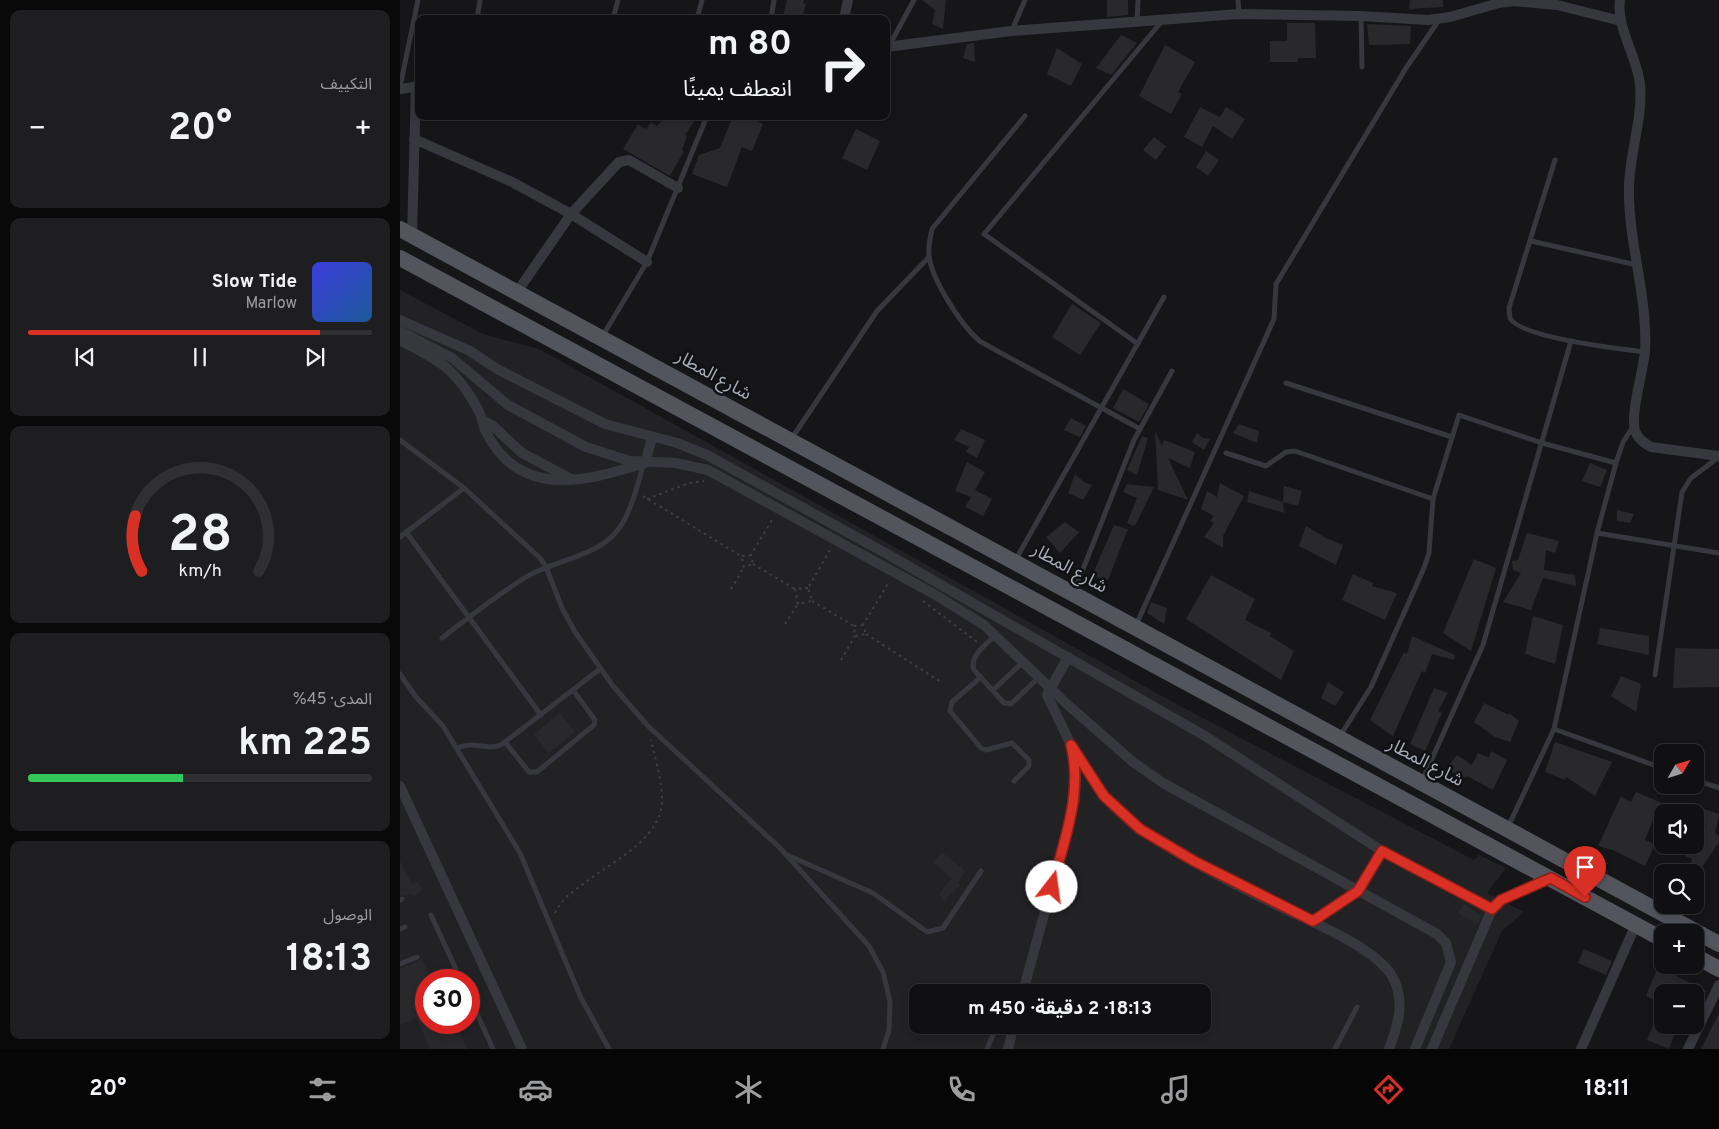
<!DOCTYPE html>
<html lang="ar">
<head>
<meta charset="utf-8">
<style>
	body { margin:0; font-family:Overpass,"Noto Sans Arabic",sans-serif; background:#1e1e20; color:#f1f3f6; direction:rtl; height:100vh; display:flex; flex-direction:column; font-size:19px; white-space:nowrap }
	* { box-sizing:border-box; margin:0 }
	p { font-size:16px; color:#9c9d9f }
	.icon { flex:none; width:28px; height:28px; fill:none; stroke:currentColor; stroke-width:2; stroke-linecap:round; stroke-linejoin:round }
	.map { position:relative; flex:1; overflow:hidden; direction:ltr }
	.sheet { display:flex; flex-direction:column; gap:10px; padding:10px; background:#09090a; width:400px }
	.sheet>* { flex:none }
	.guide { position:absolute; left:15px; top:15px; width:475px; height:105px; border-radius:10px; box-shadow:0 2px 8px #0003,0 0 0 1px #303032; direction:rtl; background:#101012; color:#f1f3f6; overflow:hidden }
	.needle { width:32px; rotate:51deg }
	.fabs { position:absolute; left:1254px; top:744px; display:grid; gap:10px }
	.fabs a { display:grid; place-items:center; width:50px; height:50px; border-radius:10px; background:#101012; box-shadow:0 2px 8px #0003,0 0 0 1px #303032; font-size:25px }
	.speed { position:absolute; left:15px; top:969px; display:flex; gap:10px; font-size:25px; font-weight:700; text-align:center }
	.speed>* { display:grid; place-content:center; width:65px; height:65px; border-radius:50%; background:#101012; box-shadow:0 2px 8px #0003,0 0 0 1px #303032; line-height:1 }
	.speed .limit { border:8px solid #d22; background:#fff; color:#111 }
	.pin { position:absolute; display:grid; place-items:center; width:42px; height:42px; color:#fff; margin:-51px -21px; border-radius:50% 50% 50% 0; rotate:-45deg; box-shadow:0 0 5px #0007 }
	.pin .icon { rotate:45deg }
	.me { position:absolute; width:55px; margin:-28px; rotate:15deg; stroke-linejoin:round; filter:drop-shadow(0 0 4px #0008) }
	.turn { display:flex; align-items:center; gap:18px; height:105px; padding:0 15px; font-size:22px }
	.turn .icon { width:65px; height:65px; stroke-width:2.5 }
	.turn b { display:block; font-size:35px; line-height:42px }
	.big { font-size:38px; font-weight:700; line-height:1.1 }
	.sheet .tile { flex:1; display:flex; flex-direction:column; justify-content:center; gap:8px; min-width:0; padding:0 18px; border-radius:10px; background:#1e1e20 }
	.sheet .dial { align-items:center; gap:0 }
	.dial svg { height:130px; overflow:visible; fill:none; stroke:#303032; stroke-width:7; stroke-linecap:round; text-anchor:middle }
	.dial text { fill:#f1f3f6; stroke:none }
	.song { display:flex; align-items:center; gap:15px }
	.cover { width:60px; height:60px; border-radius:8px; background:linear-gradient(135deg,hsl(240 70% 55%),hsl(210 70% 35%)) }
	.played { height:5px; border-radius:2px; background:linear-gradient(90deg,#d93025 85%,#303032 85%) }
	.keys { display:flex; justify-content:space-around; direction:ltr }
	.heat { display:flex; justify-content:space-between; align-items:center; font-size:28px; direction:ltr }
	.charge { height:8px; border-radius:4px; background:linear-gradient(90deg,#34c759 45%,#303032 0) }
	.trip { position:absolute; left:509px; top:984px; width:302px; height:50px; border-radius:10px; background:#101012; box-shadow:0 2px 8px #0003,0 0 0 1px #303032; font-weight:700; line-height:50px; text-align:center; direction:rtl }
	.dock { display:flex; height:80px; justify-content:space-around; align-items:center; background:#060607; color:#9c9d9f }
	.dock .icon { width:35px; height:35px }
	.dock .active { color:#d93025 }
	.dock b { font-size:22px; color:#f1f3f6 }
	main { display:flex; flex:1; min-height:0 }
	.map>svg:first-child { display:block }
	.built { fill:#222225; fill-rule:evenodd }
	.building { fill:#29292c }
	.lines { fill:none; stroke-linecap:round; stroke-linejoin:round }
	.path { stroke:#3d3f44; stroke-width:2; stroke-dasharray:2.5 4; stroke-linecap:butt }
	.lane { stroke:#37383d; stroke-width:5 }
	.street { stroke:#37383d; stroke-width:10 }
	.primary { stroke:#53555c; stroke-width:16 }
	.route-casing { stroke:#8d1f18; stroke-width:12 }
	.route { stroke:#d93025; stroke-width:9 }
	.labels { text-anchor:middle; dominant-baseline:central; stroke-width:5; stroke-linejoin:round; paint-order:stroke }
	.street-label { font-size:18px; fill:#a8adb8; stroke:#111113 }
</style>
</head>
<body>
<main>
<div class="map">
<svg width="1319" height="1049" viewBox="0 0 1319 1049">
	<rect width="100%" height="100%" fill="#161618"/>
	<!-- built -->
	<path class="built" d="M0 290 83 334 139 349 780 706 1074 860 1079 855 1106 868 1087 893 1124 912 1102 931 1049 1049H0ZM26 980H69V1022H26ZM518 992H802V1025H518Z"/>
	<!-- building -->
	<g class="building">
		<path d="M387 0H404L403 3 406 4 402 19H382Z"/>
		<path d="M522 0H546L543 29 532 24 535 10Z"/>
		<path d="M707 0H728V15L707 17Z"/>
		<path d="M1010 0H1043V7L1009 9Z"/>
		<path d="M887 23H915L916 58H898V62H870V41H887Z"/>
		<path d="M967 24 1011 26 1010 44 969 45Z"/>
		<path d="M721 35 737 43 711 75 696 68Z"/>
		<path d="M574 43 575 62 563 58 567 44Z"/>
		<path d="M765 45 795 62 778 92 782 94 771 114 739 96Z"/>
		<path d="M657 48 682 64 671 86 647 74Z"/>
		<path d="M800 107 820 117 826 107 845 119 832 139 813 126 802 147 784 137Z"/>
		<path d="M266 116H298L285 135 287 136 282 150 284 151 270 176 223 149 238 124 246 129 251 122 257 126Z"/>
		<path d="M333 116H347L363 124 352 151 342 147 327 187 292 174 299 155 320 148Z"/>
		<path d="M456 129 480 141 467 170 442 158Z"/>
		<path d="M754 137 766 146 756 160 743 150Z"/>
		<path d="M806 151 819 160 808 176 796 167Z"/>
		<path d="M672 304 701 323 680 355 652 337Z"/>
		<path d="M723 389 749 404 739 422 713 408Z"/>
		<path d="M671 418 686 426 680 437 664 430Z"/>
		<path d="M839 424 859 431 857 443 833 433Z"/>
		<path d="M561 429 585 440 577 458 566 452 569 447 554 440Z"/>
		<path d="M755 431 762 446 764 440 795 452 790 468 768 458 788 500 758 490Z"/>
		<path d="M797 433 803 438 810 439 804 450 792 442Z"/>
		<path d="M742 436 748 438 737 475 727 470Z"/>
		<path d="M567 462 585 472 575 490 592 499 583 516 565 507 571 497 555 491Z"/>
		<path d="M1190 463 1207 470 1200 487 1182 481Z"/>
		<path d="M675 474 684 482 692 485 683 500 668 493Z"/>
		<path d="M820 483 844 496 823 536V548L804 537 814 523 810 521 814 516 801 509 807 491 817 497Z"/>
		<path d="M727 484 754 487 736 524 733 526 727 523 737 498 723 492Z"/>
		<path d="M884 486 902 491 898 506 883 502Z"/>
		<path d="M849 491 883 502 884 513 847 502Z"/>
		<path d="M1217 510 1234 514 1230 523 1217 521Z"/>
		<path d="M665 522 679 532 660 553 646 537Z"/>
		<path d="M714 525 728 529 708 580 692 576Z"/>
		<path d="M906 526 926 538 943 545 936 565 899 546Z"/>
		<path d="M1127 533 1159 541 1155 553 1146 550 1144 570 1175 575 1176 586 1143 578 1131 610 1103 602 1121 573 1113 570 1112 561 1118 560Z"/>
		<path d="M1074 559 1096 568 1071 651 1043 633Z"/>
		<path d="M953 574 973 583 972 586 997 593 985 620 942 600Z"/>
		<path d="M811 575 855 599 845 620 871 633 870 636 894 651 881 680 786 619Z"/>
		<path d="M751 602 767 608 764 624 747 613Z"/>
		<path d="M1133 616 1163 625 1155 664 1125 654Z"/>
		<path d="M1200 628 1249 636V655L1197 644Z"/>
		<path d="M1012 636 1055 655 1054 660 1032 654 1025 673 1022 671 993 736 970 720 1004 652 1007 654Z"/>
		<path d="M1275 648 1319 649V687L1273 688Z"/>
		<path d="M1221 676 1241 684 1236 712 1211 696Z"/>
		<path d="M928 682 944 692 935 706 921 698Z"/>
		<path d="M1034 688 1048 693 1038 711 1042 713 1025 751 1010 744Z"/>
		<path d="M1084 703 1109 715V713L1119 721 1110 742 1095 737 1074 722Z"/>
		<path d="M160 713 175 732 148 753 134 734Z"/>
		<path d="M1155 742 1212 762 1195 796 1166 777 1165 780 1145 772Z"/>
		<path d="M1091 751 1107 760 1093 790 1067 776 1066 778 1046 769 1057 755 1072 765 1078 753 1089 758Z"/>
		<path d="M1236 792 1260 802 1245 840 1255 844 1245 866 1213 850 1198 846 1221 796 1231 802Z"/>
		<path d="M1298 807 1319 814 1315 833 1319 836V842L1295 877V872L1288 870 1292 859 1285 856 1292 845H1295V841L1306 825 1295 819Z"/>
		<path d="M542 852 565 871 557 883 533 862Z"/>
		<path d="M0 861 13 885 18 882 23 890 15 896 11 894 5 896 0 895Z"/>
		<path d="M552 878 560 885 544 901 539 894Z"/>
		<path d="M1064 904 1082 916 1077 924 1058 913Z"/>
		<path d="M1184 949 1212 961 1206 975 1178 963Z"/>
		<path d="M22 959 32 980H26V1022H55L67 1049H30L16 1018 0 1025V969Z"/>
		<path d="M1258 967 1308 992H1262V1025H1278L1269 1049 1247 1040 1262 1004 1246 996Z"/>
		<path d="M1319 1013V1049H1301Z"/>
	</g>
	<g class="lines">
		<!-- path -->
		<g class="path">
			<path d="M243 496 341 556"/>
			<path d="M247 499 289 483 304 481"/>
			<path d="M351 555 341 556 344 567 353 564 351 555 373 518"/>
			<path d="M353 564 395 589"/>
			<path d="M408 588 395 589 398 604 412 601 408 588 430 550"/>
			<path d="M331 589 344 567"/>
			<path d="M412 601 454 626"/>
			<path d="M523 601 577 642"/>
			<path d="M385 624 398 604"/>
			<path d="M463 625 454 626 455 636 466 634 463 625 489 582"/>
			<path d="M466 634 541 682"/>
			<path d="M441 660 455 636"/>
			<path d="M155 913C162 898 174 891 187 881 215 860 265 837 262 796 261 777 255 758 251 740"/>
		</g>
		<!-- lane -->
		<g class="lane">
			<path d="M838 0 839 14"/>
			<path d="M961 16 962 67"/>
			<path d="M77 19 80 0"/>
			<path d="M213 19 218 0"/>
			<path d="M297 19 302 0"/>
			<path d="M371 19 374 0"/>
			<path d="M737 23 738 0"/>
			<path d="M612 30 625 0"/>
			<path d="M489 46 514 0"/>
			<path d="M0 87 18 0"/>
			<path d="M625 116 532 229C530 238 528 247 529 256 532 280 562 327 581 342L740 429"/>
			<path d="M1155 160 1109 308 1110 318C1120 338 1220 349 1245 352"/>
			<path d="M1131 241 1237 265"/>
			<path d="M202 337 247 262 307 116"/>
			<path d="M738 344 584 234 762 21"/>
			<path d="M886 383 1052 437"/>
			<path d="M392 438 477 311 529 257"/>
			<path d="M0 440 64 488 140 558 146 567 162 608 175 632 213 686 248 726 379 847 469 946 483 972 490 1001 489 1030 483 1049"/>
			<path d="M826 453 866 466 886 452 895 451 1033 499"/>
			<path d="M6 532 141 715"/>
			<path d="M1197 533 1319 553"/>
			<path d="M0 537 64 488"/>
			<path d="M616 559 764 297"/>
			<path d="M674 592 734 440 772 371"/>
			<path d="M736 625 874 319 876 284 1006 68 1039 20"/>
			<path d="M594 636C586 645 569 656 574 670L604 703 611 704 639 677"/>
			<path d="M42 638C69 617 97 595 126 577 154 560 197 557 217 531 232 512 237 485 244 463"/>
			<path d="M0 674 16 697 43 726 120 853 181 998 209 1049"/>
			<path d="M1255 675 1282 492 1291 478 1319 457"/>
			<path d="M581 677 552 702 550 711 581 748 586 750 612 743 629 760V766L614 781"/>
			<path d="M593 690 623 662"/>
			<path d="M1154 729 1262 768"/>
			<path d="M940 736 971 687 1024 568 1029 553 1033 499 1059 415 1142 443 1216 463"/>
			<path d="M105 742 129 772H137L194 725 195 720 173 690"/>
			<path d="M57 748C76 740 85 751 101 745L200 669"/>
			<path d="M1295 780 1319 788"/>
			<path d="M1022 781 1083 645 1171 341"/>
			<path d="M1108 827 1154 729 1197 533 1216 463 1223 442 1234 425"/>
			<path d="M387 855 473 893 527 932 543 928 581 871"/>
			<path d="M0 900 2 899"/>
			<path d="M31 915 61 980"/>
			<path d="M0 929 5 927"/>
			<path d="M0 964 17 957"/>
			<path d="M69 996 93 1049"/>
			<path d="M587 1049 597 1025"/>
			<path d="M935 1049 957 1007"/>
		</g>
		<!-- street -->
		<g class="street">
			<path d="M1220 0C1216 28 1237 56 1240 84 1243 118 1230 152 1229 186 1228 230 1240 271 1244 314 1245 327 1246 339 1245 352 1243 372 1230 414 1235 431 1238 439 1244 443 1251 447L1319 456"/>
			<path d="M444 19 448 0"/>
			<path d="M486 47 611 31 839 14 961 16 1028 20 1050 17 1099 3 1114 1 1157 5 1221 21"/>
			<path d="M0 89 19 86"/>
			<path d="M14 139 112 182 171 214 247 262"/>
			<path d="M12 235 16 86"/>
			<path d="M117 292 171 214 219 162 229 160 278 188"/>
			<path d="M0 320 70 351 97 369 205 424 277 443 307 455 487 554 805 736 982 851 1092 909"/>
			<path d="M0 331 52 358 108 405 186 447 230 461 276 463 308 470 534 594 584 625 668 705 733 762 763 783 1037 934 1046 943 1051 962 1015 1049"/>
			<path d="M0 340C17 350 37 358 51 372 62 383 78 405 82 420 84 425 84 429 87 434 122 500 187 481 245 463L252 438"/>
			<path d="M82 420 93 426 122 453 171 479"/>
			<path d="M671 745C690 776 709 808 740 829 786 860 837 886 887 910 916 924 975 948 992 976 1006 1001 998 1025 989 1049"/>
			<path d="M0 786 122 1049"/>
			<path d="M913 921 959 891 982 851"/>
			<path d="M623 992 675 800 676 772 671 745 647 695 668 657"/>
			<path d="M608 1049 614 1025"/>
			<path d="M1032 1049 1092 909 1101 900 1151 878"/>
			<path d="M1181 1049 1236 924"/>
			<path d="M1288 1049 1319 985"/>
		</g>
		<!-- primary -->
		<g class="primary">
			<path d="M0 229 1319 944"/>
			<path d="M0 258 1262 939"/>
			<path d="M1295 956 1319 969"/>
		</g>
	</g>
	<g class="lines">
		<!-- route casing -->
		<g class="route-casing">
			<path id="route" d="M652 887C664 840 683 794 671 745L704 796 740 829 794 861 913 921 958 891 982 851 1092 909 1101 900 1151 878 1185 897"/>
		</g>
		<!-- route -->
		<use href="#route" class="route"/>
	</g>
	<g class="labels">
		<!-- street labels -->
		<g class="street-label">
			<text transform="translate(313 376) rotate(29)">شارع المطار</text>
			<text transform="translate(669 569) rotate(29)">شارع المطار</text>
			<text transform="translate(1025 763) rotate(28)">شارع المطار</text>
		</g>
	</g>
</svg>
<div class="fabs">
<a><svg class="needle" viewBox="-14 -14 28 28"><path d="M0-13l5 13h-10z" fill="#e53935"/><path d="M0 13l5-13h-10z" fill="#9c9d9f"/></svg></a>
<a><svg class="icon" aria-label="sound" viewBox="0 0 24 24"><path d="M4 9h4l5-4v14l-5-4H4zM17 9q2 3 0 6"/></svg></a>
<a><svg class="icon" aria-label="search" viewBox="0 0 24 24"><circle cx="10" cy="10" r="6"/><path d="M15 15l6 6"/></svg></a>
<a>+</a>
<a>−</a>
</div>
<div class="speed"><div class="limit">30</div></div>
<div class="pin" style="left:1185px;top:897px;background:#d93025"><svg class="icon" aria-label="arrive" viewBox="0 0 24 24"><path d="M6 21V4h12l-3 4 3 4H6"/></svg></div>
<svg class="me" style="left:652px;top:887px" viewBox="-20 -20 40 40"><circle r="19" fill="#fff"/><path d="M0-13L10 11 0 6-10 11z" fill="#d93025"/></svg>
<div class="trip">18:13 · 2 دقيقة · 450 m</div>
<div class="guide">
<div class="turn"><svg class="icon" aria-label="right" viewBox="0 0 24 24"><path d="M7 20v-9h11M14 6l5 5-5 5"/></svg><div><b>80 m</b>انعطف يمينًا</div></div>
</div>
</div>
<section class="sheet">
<div class="tile"><p>التكييف</p>
<div class="heat"><a>−</a><b class="big">20°</b><a>+</a></div>
</div>
<div class="tile">
<div class="song"><i class="cover"></i><div><b>Slow Tide</b><p>Marlow</p></div></div>
<div class="played"></div>
<div class="keys"><svg class="icon" aria-label="previous" viewBox="0 0 24 24"><path d="M18 5L8 12l10 7zM5 5v14"/></svg><svg class="icon" aria-label="pause" viewBox="0 0 24 24"><path d="M8 5v14M16 5v14"/></svg><svg class="icon" aria-label="next" viewBox="0 0 24 24"><path d="M6 5l10 7-10 7zM19 5v14"/></svg></div>
</div>
<div class="tile dial"><svg viewBox="0 0 100 80">
<path d="M14 69A42 42 0 1 1 86 69"/>
<path d="M14 69A42 42 0 0 1 10 35" stroke="#d93025"/>
<text x="50" y="56" font-size="32" font-weight="700">28</text>
<text x="50" y="72" font-size="11">km/h</text>
</svg></div>
<div class="tile"><p>المدى · 45%</p><b class="big">225 km</b><div class="charge"></div></div>
<div class="tile"><p>الوصول</p><b class="big">18:13</b></div>
</section>
</main>
<nav class="dock">
<b>18:11</b>
<svg class="icon active" aria-label="directions" viewBox="0 0 24 24"><path d="M12 3l9 9-9 9-9-9zM9 14v-3h6M13 9l2 2-2 2"/></svg>
<svg class="icon" aria-label="music" viewBox="0 0 24 24"><path d="M9 18V5l10-2v13"/><circle cx="6" cy="18" r="3"/><circle cx="16" cy="16" r="3"/></svg>
<svg class="icon" aria-label="phone" viewBox="0 0 24 24"><path d="M5 4h4l2 5-3 2q2 4 5 5l2-3 5 2v4C11 20 4 13 5 4z"/></svg>
<svg class="icon" aria-label="climate" viewBox="0 0 24 24"><path d="M12 3v18M4 7l16 10M4 17L20 7"/></svg>
<svg class="icon" aria-label="car" viewBox="0 0 24 24"><path d="M5 17H2v-5l4-1 3-4h7l3 4 3 1v5h-3M9 17h6M6 11h13"/><circle cx="7" cy="17" r="2"/><circle cx="17" cy="17" r="2"/></svg>
<svg class="icon" aria-label="filters" viewBox="0 0 24 24"><path d="M4 7h16M4 17h16"/><circle cx="9" cy="7" r="2"/><circle cx="15" cy="17" r="2"/></svg>
<b>20°</b>
</nav>
</body>
</html>
